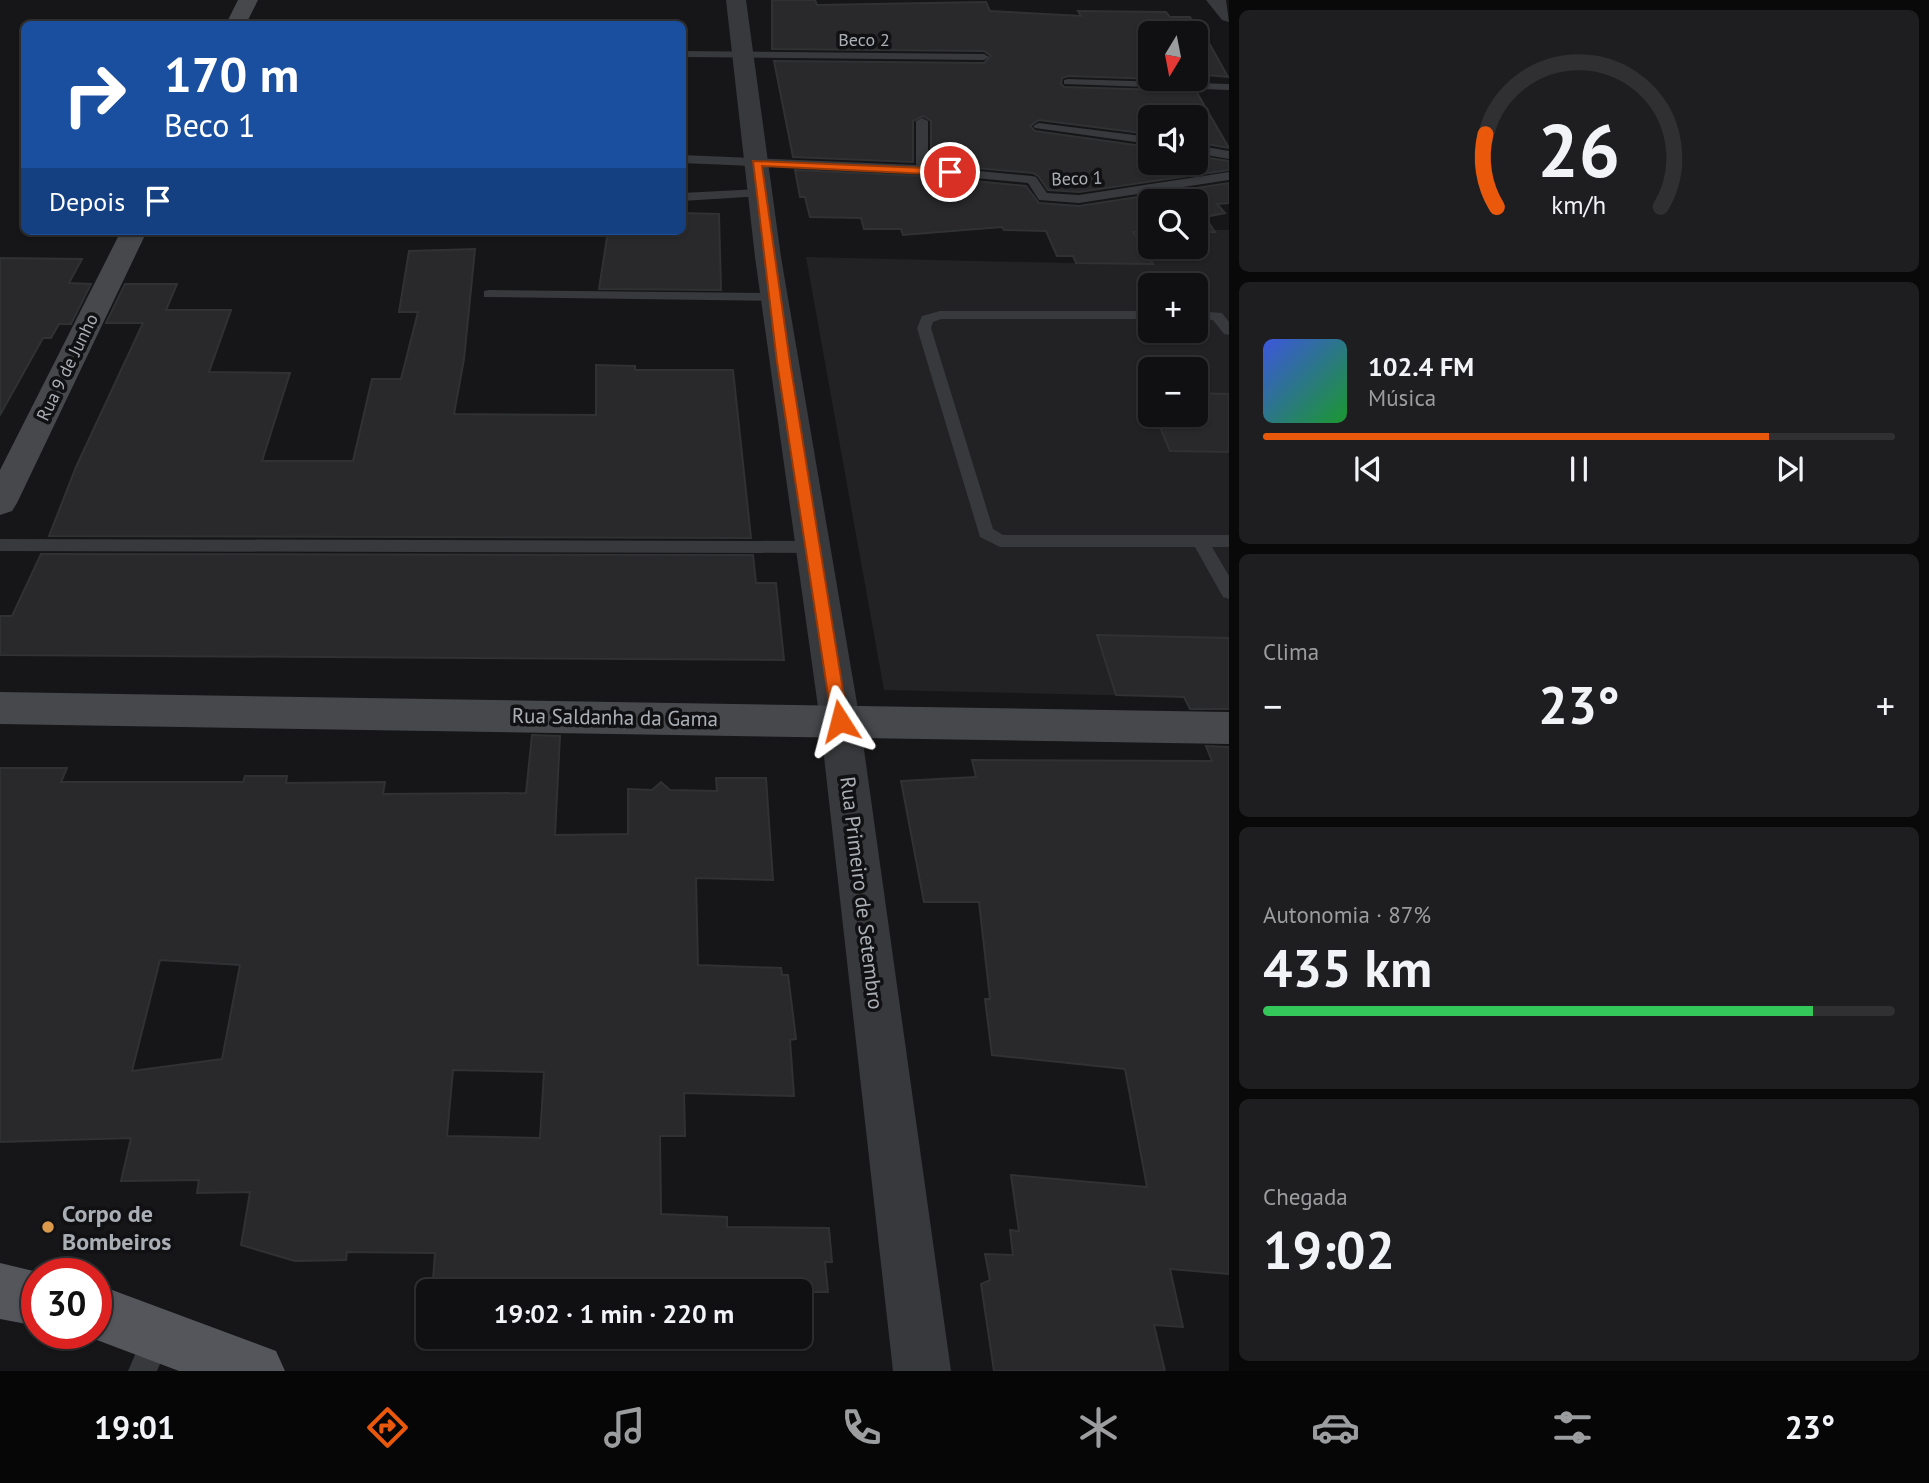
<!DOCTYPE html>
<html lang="pt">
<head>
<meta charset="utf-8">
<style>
	body { margin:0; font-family:"PT Sans",sans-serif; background:#1e1e20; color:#f1f3f6; height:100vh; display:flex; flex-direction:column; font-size:26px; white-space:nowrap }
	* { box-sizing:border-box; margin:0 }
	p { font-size:23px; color:#9c9d9f }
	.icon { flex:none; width:38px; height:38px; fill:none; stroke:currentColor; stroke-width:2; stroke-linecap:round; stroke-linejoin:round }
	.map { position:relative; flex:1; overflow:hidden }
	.drawer { display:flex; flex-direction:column; gap:10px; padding:10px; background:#09090a; width:700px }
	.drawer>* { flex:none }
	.guide { position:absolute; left:21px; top:21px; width:665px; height:214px; border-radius:10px; box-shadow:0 2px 5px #0004,0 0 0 2px #303032; background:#1a4fa0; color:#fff; overflow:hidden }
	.needle { width:46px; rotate:190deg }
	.buttons { position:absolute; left:1138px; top:21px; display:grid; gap:14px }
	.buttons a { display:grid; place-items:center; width:70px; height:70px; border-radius:10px; background:#101012; box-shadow:0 2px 5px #0004,0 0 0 2px #303032; font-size:35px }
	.speed { position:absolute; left:21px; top:1258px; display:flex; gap:14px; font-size:35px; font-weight:700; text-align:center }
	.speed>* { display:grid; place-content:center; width:91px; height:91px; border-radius:50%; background:#101012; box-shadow:0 2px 5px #0004,0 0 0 2px #303032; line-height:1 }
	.speed .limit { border:10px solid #d22; background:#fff; color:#111 }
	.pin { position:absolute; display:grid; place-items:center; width:60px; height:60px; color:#fff; margin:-30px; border:4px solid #fff; border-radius:50%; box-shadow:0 2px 7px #0007 }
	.me { position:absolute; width:77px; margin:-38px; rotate:351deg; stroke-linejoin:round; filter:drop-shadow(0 0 5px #0008) }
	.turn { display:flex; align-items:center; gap:24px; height:147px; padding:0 28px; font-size:32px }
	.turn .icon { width:91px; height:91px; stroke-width:2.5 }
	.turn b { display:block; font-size:49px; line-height:60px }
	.then { display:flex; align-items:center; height:66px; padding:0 28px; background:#0003; gap:14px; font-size:26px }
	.big { font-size:52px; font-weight:700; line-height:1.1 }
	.drawer .tile { flex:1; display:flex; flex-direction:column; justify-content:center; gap:10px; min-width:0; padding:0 24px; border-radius:10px; background:#1e1e20 }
	.drawer .dial { align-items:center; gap:0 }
	.dial svg { height:182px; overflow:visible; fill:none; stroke:#303032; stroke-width:7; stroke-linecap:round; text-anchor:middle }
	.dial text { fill:#f1f3f6; stroke:none }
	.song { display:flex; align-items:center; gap:21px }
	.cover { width:84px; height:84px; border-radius:10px; background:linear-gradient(135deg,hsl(230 70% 55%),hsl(130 70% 35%)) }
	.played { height:7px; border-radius:4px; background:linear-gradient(90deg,#ea580c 80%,#303032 80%) }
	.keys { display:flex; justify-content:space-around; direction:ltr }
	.heat { display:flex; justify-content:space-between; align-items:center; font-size:38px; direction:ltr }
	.charge { height:10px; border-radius:5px; background:linear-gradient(90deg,#34c759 87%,#303032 0) }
	.trip { position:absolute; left:416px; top:1279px; width:396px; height:70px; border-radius:10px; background:#101012; box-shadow:0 2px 5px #0004,0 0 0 2px #303032; font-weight:700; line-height:70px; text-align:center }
	.tab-bar { display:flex; height:112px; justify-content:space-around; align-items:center; background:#060607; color:#9c9d9f }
	.tab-bar .icon { width:49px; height:49px }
	.tab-bar .on { color:#ea580c }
	.tab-bar b { font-size:32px; color:#f1f3f6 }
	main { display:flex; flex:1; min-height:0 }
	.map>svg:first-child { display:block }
	.built { fill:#222224; fill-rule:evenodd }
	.building { fill:#29292b; stroke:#303133; stroke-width:2; fill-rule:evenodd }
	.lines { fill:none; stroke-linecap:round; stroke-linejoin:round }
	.lane { fill:#38393c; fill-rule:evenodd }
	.street { fill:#38393c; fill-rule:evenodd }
	.secondary { fill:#46484c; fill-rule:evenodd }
	.primary { fill:#54565b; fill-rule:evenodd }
	.route { fill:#ea580c; stroke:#983908; stroke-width:2 }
	.poi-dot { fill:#db9a4b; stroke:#111113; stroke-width:2.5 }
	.labels { text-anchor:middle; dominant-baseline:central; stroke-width:7; stroke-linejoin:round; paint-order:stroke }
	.far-street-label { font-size:18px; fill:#aaafb6; stroke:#111113 }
	.street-label { font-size:21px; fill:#aaafb6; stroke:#111113 }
	.near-poi-label { font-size:24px; font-weight:bold; fill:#aaafb6; stroke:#111113; text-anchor:start }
</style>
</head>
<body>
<main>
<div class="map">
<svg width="1229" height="1371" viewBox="0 0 1229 1371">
	<rect width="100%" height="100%" fill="#161618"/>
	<!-- built -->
	<path class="built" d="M1150 230V247H1195V230H1229V698L884 690 806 257 1109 264 1093 231ZM1150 285H1195V331H1150ZM1150 369H1195V415H1150Z"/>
	<!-- building -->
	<g class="building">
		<path d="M772 0H815L817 5 986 2 990 11 1081 16 1078 11 1166 12 1170 17H1190L1194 23H1198L1228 77 1195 74V33H1150V79L1186 80 1068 76 1062 78 1061 84 1064 87 1196 91 1229 148 1195 142V117H1150V134L1039 120 1030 126 1035 131 1150 147V163H1195V156L1229 161V170L1079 192 1048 190 1038 176 1033 173 931 164V121L923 116 913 121V162L793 157 774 61 984 63 991 56 984 51 772 49Z"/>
		<path d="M795 170 922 176 1026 186 1039 203 1079 206 1229 183V203L1217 204 1225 213 1205 217 1215 232H1195V201H1150V232H1133L1153 264 1076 263 1073 256H1057L1046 231 1004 230 1002 227 903 235 901 229H864L861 218 810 217 805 197H800Z"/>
		<path d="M682 213 719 214 721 290 599 289 608 231H682Z"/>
		<path d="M475 249 464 359 454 414 596 415V365L635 366V370H733L751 538 49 536 76 467 143 323H106L125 284H177L166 310H231L209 372 290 373 262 461H353L372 379H401L418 312H399L409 251Z"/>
		<path d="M0 258 82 259 69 283 91 284 71 324H59L51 338H43L0 415Z"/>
		<path d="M1195 393 1229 394V452L1170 451 1155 415H1195Z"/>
		<path d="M41 554 753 555 756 583H776L784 660 0 655V616H12Z"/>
		<path d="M1097 635 1229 638V709H1190L1184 697 1116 695Z"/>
		<path d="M532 735 560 736 555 835 628 834V789L652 790 661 782 670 790 717 791 716 778H766L773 880 696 878 698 965 781 968 782 975H788L796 1039 790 1040 794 1096 684 1093 685 1136H660L661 1214 727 1217V1227L829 1228 832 1262H825L828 1292H432L435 1253 347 1252 346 1260 295 1261 241 1245 250 1192 197 1193 199 1180 121 1181 131 1138 0 1142V768H67L61 782H243L245 776H287L286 783 385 782 383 794 526 793ZM160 960 240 965 222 1059 132 1071ZM453 1070 544 1072 540 1138 447 1136Z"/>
		<path d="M1206 746 1229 747V1274L1170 1269 1183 1327 1154 1325 1165 1371H994L981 1284 990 1280 985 1254 1013 1255 1010 1230 1019 1231 1011 1175 1147 1187 1125 1069 992 1055 985 999H990L979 902H924L901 781 976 777 972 760 1212 761Z"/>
		<path d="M593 1337H662V1350L618 1348V1337Z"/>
	</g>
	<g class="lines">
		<!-- lane -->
		<g class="lane">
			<path d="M682 51 984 54 989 57 984 60 682 57Z"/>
			<path d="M1068 79 1229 84V90L1064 84V80Z"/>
			<path d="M922 118 928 121V166L1032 176 1036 177 1047 193 1079 195 1229 172V180L1079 203 1039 200 1028 183 922 173 682 163V155L916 165V121Z"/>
			<path d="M1039 123 1150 137V144L1035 128 1033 126Z"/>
			<path d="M1195 145 1229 151V159L1195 153Z"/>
			<path d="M759 189 765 193 763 196 682 201V193Z"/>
			<path d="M489 290 774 293 781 297 774 301 484 297V291Z"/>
			<path d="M940 311H1150V319H941L933 322 931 328 993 529 1003 535H1229V547H1212L1229 576V599L1223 597 1195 547H1000L980 537 917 328 922 316Z"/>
			<path d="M1195 311 1222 313 1229 322V335L1224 334 1213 320 1195 319Z"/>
			<path d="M0 539 813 541 822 547 813 553 0 551Z"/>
			<path d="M157 1323 167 1327 171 1337 157 1371H128L147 1327Z"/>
		</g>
		<!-- street -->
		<g class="street">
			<path d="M726 0H746L781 257 860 721 951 1371H893L820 721 755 257Z"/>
			<path d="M1206 0H1226L1229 22 1222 20Z"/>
		</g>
		<!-- secondary -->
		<g class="secondary">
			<path d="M238 0H258L246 24H226Z"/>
			<path d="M121 231H147L17 503 12 511 0 515V470Z"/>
			<path d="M0 692 1229 712V744L0 724Z"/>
		</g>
		<!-- primary -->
		<g class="primary">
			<path d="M0 1263 46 1274H37V1326L0 1319Z"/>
			<path d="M96 1284 276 1351 285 1371H179L81 1334H96Z"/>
		</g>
	</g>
	<!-- route -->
	<path class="route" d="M753 161 950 169 955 172 950 175 762 166 790 362 848 721 840 728 832 721 777 362Z"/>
	<!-- markers -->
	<circle class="poi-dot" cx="48" cy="1227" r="7"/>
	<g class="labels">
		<!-- far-street labels -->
		<g class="far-street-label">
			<text x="864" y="39">Beco 2</text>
			<text transform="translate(1077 178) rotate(-2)">Beco 1</text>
			<text transform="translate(67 367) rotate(-64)">Rua 9 de Junho</text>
		</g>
		<!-- street labels -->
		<g class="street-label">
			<text transform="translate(615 717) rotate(1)">Rua Saldanha da Gama</text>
			<text transform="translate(862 893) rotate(83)">Rua Primeiro de Setembro</text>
		</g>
		<!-- near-poi labels -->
		<g class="near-poi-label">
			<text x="62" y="1213">Corpo de<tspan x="62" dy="28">Bombeiros</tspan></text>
		</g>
	</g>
</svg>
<div class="buttons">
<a><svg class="needle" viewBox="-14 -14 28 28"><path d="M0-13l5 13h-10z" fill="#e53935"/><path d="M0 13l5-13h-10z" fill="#9c9d9f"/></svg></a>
<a><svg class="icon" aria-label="sound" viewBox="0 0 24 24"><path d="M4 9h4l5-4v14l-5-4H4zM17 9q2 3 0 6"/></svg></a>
<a><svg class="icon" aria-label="search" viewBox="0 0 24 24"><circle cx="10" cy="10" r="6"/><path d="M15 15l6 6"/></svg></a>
<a>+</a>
<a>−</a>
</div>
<div class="speed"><div class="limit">30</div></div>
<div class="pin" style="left:950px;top:172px;background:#d93025"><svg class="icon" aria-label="arrive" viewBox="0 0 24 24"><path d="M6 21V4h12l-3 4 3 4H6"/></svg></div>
<svg class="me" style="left:840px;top:721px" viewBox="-20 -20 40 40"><path d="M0-17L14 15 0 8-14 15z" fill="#ea580c" stroke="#fff" stroke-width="4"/></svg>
<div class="trip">19:02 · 1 min · 220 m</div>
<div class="guide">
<div class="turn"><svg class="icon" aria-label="right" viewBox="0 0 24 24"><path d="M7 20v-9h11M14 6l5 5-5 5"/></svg><div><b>170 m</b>Beco 1</div></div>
<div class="then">Depois<svg class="icon" aria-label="arrive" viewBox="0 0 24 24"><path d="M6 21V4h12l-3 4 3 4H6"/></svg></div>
</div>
</div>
<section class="drawer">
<div class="tile dial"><svg viewBox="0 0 100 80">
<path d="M14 69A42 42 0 1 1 86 69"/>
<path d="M14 69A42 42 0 0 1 9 37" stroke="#ea580c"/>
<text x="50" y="56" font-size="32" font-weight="700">26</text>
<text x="50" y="72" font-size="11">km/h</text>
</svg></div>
<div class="tile">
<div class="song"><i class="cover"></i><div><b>102.4 FM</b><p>Música</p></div></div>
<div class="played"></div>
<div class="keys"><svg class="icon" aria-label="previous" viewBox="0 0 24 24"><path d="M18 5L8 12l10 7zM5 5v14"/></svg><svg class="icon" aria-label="pause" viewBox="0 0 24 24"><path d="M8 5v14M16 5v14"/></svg><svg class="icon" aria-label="next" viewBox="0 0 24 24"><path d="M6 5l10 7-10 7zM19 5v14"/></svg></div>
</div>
<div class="tile"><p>Clima</p>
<div class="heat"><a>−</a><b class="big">23°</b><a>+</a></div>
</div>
<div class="tile"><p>Autonomia · 87%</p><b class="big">435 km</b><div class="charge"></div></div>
<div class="tile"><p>Chegada</p><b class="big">19:02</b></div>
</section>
</main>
<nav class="tab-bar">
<b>19:01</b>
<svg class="icon on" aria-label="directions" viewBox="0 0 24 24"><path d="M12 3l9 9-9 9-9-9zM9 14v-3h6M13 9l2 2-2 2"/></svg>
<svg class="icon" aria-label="music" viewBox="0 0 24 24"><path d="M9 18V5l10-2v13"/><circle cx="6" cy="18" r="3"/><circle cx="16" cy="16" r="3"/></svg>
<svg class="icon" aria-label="phone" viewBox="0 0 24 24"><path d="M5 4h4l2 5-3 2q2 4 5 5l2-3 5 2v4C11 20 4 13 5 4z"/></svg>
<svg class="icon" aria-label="climate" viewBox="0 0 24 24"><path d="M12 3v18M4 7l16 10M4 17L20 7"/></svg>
<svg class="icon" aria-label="car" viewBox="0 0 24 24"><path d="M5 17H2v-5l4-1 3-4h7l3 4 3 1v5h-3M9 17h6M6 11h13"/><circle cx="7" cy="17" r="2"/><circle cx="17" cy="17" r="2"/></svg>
<svg class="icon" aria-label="filters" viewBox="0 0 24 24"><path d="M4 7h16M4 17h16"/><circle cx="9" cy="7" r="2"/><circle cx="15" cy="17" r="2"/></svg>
<b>23°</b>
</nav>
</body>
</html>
